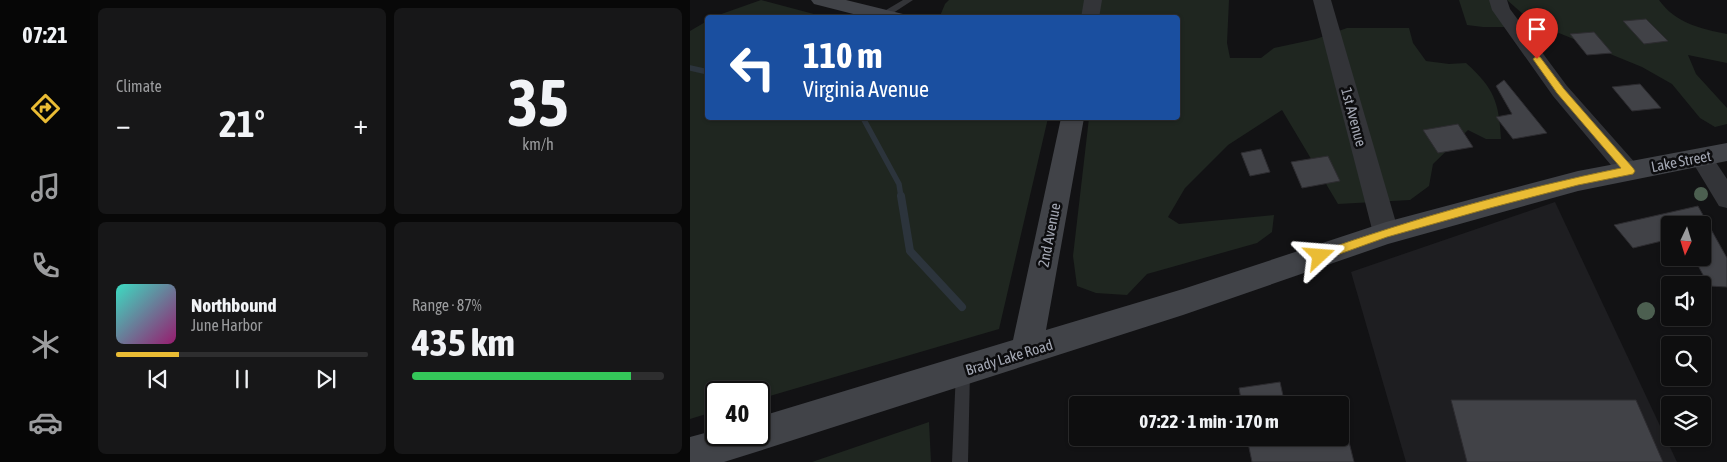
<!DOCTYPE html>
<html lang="en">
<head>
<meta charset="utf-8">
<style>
	body { margin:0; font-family:"Asap Condensed",sans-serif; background:#171718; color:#f1f3f6; height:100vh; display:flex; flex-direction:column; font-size:19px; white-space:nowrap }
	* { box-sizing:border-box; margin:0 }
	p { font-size:16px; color:#9b9c9e }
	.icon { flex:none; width:28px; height:28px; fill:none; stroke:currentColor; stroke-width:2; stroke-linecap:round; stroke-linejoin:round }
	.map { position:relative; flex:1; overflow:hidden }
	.drawer { display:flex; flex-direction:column; gap:8px; padding:8px; background:#080808; width:600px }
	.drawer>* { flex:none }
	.banner { position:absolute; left:15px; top:15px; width:475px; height:105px; border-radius:5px; box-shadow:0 1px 4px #0004,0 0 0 1px #2e2e2f; background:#1a4fa0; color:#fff; overflow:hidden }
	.needle { width:32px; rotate:184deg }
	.controls { position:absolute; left:971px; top:216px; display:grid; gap:10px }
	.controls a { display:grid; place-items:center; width:50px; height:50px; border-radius:5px; background:#0e0e0f; box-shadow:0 1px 4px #0004,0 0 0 1px #2e2e2f; font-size:25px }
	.speed { position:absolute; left:15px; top:381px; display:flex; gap:10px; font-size:25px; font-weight:700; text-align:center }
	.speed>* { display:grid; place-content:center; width:65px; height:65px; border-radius:50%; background:#0e0e0f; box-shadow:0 1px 4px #0004,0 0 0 1px #2e2e2f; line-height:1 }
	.speed .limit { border:2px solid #111; border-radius:8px; background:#fff; color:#111 }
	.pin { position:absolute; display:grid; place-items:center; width:42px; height:42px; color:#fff; margin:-51px -21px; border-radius:50% 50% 50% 0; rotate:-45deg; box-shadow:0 0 5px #0007 }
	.pin .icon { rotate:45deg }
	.me { position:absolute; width:55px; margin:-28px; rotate:71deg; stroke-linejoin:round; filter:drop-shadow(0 0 4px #0008) }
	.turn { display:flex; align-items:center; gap:18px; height:105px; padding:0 15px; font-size:22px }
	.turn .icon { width:65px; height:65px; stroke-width:2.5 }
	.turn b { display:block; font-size:35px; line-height:42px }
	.big { font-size:38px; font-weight:700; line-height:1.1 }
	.drawer .widget { flex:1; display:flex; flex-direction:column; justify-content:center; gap:8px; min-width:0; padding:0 18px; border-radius:8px; background:#171718 }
	.drawer .dial { align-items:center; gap:0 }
	.dial b { font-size:65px; line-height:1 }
	.song { display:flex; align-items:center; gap:15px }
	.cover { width:60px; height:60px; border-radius:8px; background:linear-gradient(135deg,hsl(170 70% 55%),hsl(320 70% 35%)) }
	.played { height:5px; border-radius:2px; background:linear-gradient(90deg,#eabc34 25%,#2e2e2f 25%) }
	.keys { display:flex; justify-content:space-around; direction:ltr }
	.heat { display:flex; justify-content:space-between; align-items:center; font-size:28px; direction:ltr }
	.charge { height:8px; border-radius:4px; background:linear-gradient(90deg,#34c759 87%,#2e2e2f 0) }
	.drawer .tiles { flex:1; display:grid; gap:8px; grid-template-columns:repeat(2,1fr) }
	.trip { position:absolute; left:379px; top:396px; width:280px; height:50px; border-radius:5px; background:#0e0e0f; box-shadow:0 1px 4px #0004,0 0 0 1px #2e2e2f; font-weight:700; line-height:50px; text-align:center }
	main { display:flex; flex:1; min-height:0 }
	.tabs { display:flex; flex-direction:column; width:90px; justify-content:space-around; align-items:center; background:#060606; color:#9b9c9e }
	.tabs .icon { width:35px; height:35px }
	.tabs .active { color:#eabc34 }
	.tabs b { font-size:22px; color:#f1f3f6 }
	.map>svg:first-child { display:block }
	.built { fill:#1e1e21 }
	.green { fill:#1f2620 }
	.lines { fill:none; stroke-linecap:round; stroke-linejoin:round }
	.stream-far1 { stroke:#2c343c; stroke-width:5.5 }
	.stream { stroke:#2c343c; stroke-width:8 }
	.building { fill:#414247; stroke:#2d2c30 }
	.lane { fill:#333438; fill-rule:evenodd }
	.street { fill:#333438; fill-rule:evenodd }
	.secondary { fill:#414348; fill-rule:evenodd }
	.tree { fill:#4c5f50 }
	.route { fill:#eabc34; stroke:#987a22 }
	.labels { text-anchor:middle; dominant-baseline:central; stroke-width:5; stroke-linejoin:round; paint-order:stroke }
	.street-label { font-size:15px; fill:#a4a8b4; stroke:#0d0d0f }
</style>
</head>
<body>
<main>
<nav class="tabs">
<b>07:21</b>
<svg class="icon active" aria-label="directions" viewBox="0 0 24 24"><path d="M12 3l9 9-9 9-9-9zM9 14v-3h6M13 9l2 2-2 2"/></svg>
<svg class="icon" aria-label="music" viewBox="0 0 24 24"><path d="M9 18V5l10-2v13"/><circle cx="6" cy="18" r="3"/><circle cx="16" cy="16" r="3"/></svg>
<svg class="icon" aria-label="phone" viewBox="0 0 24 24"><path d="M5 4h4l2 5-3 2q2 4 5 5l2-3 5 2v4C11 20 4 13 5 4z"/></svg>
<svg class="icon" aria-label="climate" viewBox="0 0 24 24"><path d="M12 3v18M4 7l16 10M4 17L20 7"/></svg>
<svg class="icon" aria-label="car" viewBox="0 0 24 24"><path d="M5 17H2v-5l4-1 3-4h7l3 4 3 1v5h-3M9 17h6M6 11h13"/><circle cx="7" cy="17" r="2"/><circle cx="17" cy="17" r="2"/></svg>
</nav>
<section class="drawer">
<div class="tiles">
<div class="widget"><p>Climate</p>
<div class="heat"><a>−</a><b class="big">21°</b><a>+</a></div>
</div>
<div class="widget dial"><b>35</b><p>km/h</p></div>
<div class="widget">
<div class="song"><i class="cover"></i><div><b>Northbound</b><p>June Harbor</p></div></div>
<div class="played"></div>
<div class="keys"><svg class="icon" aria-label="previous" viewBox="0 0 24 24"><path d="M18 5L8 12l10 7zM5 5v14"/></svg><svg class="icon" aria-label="pause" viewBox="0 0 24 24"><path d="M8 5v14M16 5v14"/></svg><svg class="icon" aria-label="next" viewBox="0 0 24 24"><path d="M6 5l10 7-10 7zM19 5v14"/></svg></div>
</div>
<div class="widget"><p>Range · 87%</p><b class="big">435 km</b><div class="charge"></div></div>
</div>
</section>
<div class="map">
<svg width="1037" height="462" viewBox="0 0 1037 462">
	<rect width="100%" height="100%" fill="#121214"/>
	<!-- built -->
	<path class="built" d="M865 202 987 462H716L661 272Z"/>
	<!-- green -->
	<g class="green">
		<path d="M71 0 135 17H23Z"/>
		<path d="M259 0H539L537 43 540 58H571L584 48 626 39 657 28H719L723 43 736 61 759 64 776 63C804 88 809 102 811 139H796L778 130 743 164 739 186 720 200 648 204 592 110 538 145 495 188 478 217 489 224 584 215 582 232 567 243 457 274 437 295 406 293 387 286 383 256 399 118H488V18L250 16 255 4Z"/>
		<path d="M769 0H808L824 27H793L777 25Z"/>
		<path d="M817 0H969C985 23 1011 29 1037 34V63L998 55 1006 74 1037 108V124L1025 127 1010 118 982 84 952 67 842 22Z"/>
		<path d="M17 21 18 118H358L309 329 69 399V392H26V411L0 419V31Z"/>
		<path d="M239 422 241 462H122Z"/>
	</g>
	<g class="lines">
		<!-- stream-far1 -->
		<g class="stream-far1">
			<path d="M0 68 18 72"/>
			<path d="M173 118 209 184 211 197"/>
		</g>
		<!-- stream -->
		<path class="stream" d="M211 196 220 251 272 307"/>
	</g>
	<!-- building -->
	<g class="building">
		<path d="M956 19 978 41 954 44 933 21Z"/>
		<path d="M904 32 922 53 897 55 880 34Z"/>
		<path d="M814 80 857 133 823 139 806 117 822 114 806 86Z"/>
		<path d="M950 84 971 108 942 111 922 87Z"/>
		<path d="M768 124 783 147 748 153 733 130Z"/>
		<path d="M571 149 580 172 560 176 551 153Z"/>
		<path d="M638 156 650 181 612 188 601 162Z"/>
		<path d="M1008 206 1037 258V287L1019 286 1004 258H1012V225H980V239L943 248 924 225Z"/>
		<path d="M590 382 595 405H552L549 388Z"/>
		<path d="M761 400H946L973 462H777Z"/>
		<path d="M557 438H658L664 462H562Z"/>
	</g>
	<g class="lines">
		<!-- lane -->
		<g class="lane">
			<path d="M213 0H223L197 17H191V13Z"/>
			<path d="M273 364 278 366 280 371 278 462H262L266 371 268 366Z"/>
		</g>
		<!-- street -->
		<g class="street">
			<path d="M394 0H412L409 18H391Z"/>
			<path d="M623 0H641L709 233 705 240 696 243 687 240 683 233Z"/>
			<path d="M799 0H817L820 9 877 86 947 165 951 171 947 177 939 180 931 177 863 96 802 10Z"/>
			<path d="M1011 150 1019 152 1037 179V208L1029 206 1000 158 1003 152Z"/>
		</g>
		<!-- secondary -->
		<g class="secondary">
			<path d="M121 0H156L213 14 216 18H179L124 4Z"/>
			<path d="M371 118H394L356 330 493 289 696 222 888 171 1037 143V161L888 191 698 244 493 315 66 452 34 462H0V437L26 430V435H69V417L323 340Z"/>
		</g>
	</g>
	<!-- trees -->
	<g class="tree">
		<circle cx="1011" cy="194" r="7"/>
		<circle cx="956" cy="311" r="9"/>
	</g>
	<!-- route -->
	<path class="route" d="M847 56 850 57 874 89 943 168 945 171 943 174 888 185 800 208 697 237 630 261 626 260 624 256 626 253C725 218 828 189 931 168L867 93 843 59Z"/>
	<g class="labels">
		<!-- street labels -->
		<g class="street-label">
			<text transform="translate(664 117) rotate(75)">1st Avenue</text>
			<text transform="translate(991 161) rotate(-11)">Lake Street</text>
			<text transform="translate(359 235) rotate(-79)">2nd Avenue</text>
			<text transform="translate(319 357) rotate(-17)">Brady Lake Road</text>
		</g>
	</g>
</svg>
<div class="controls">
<a><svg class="needle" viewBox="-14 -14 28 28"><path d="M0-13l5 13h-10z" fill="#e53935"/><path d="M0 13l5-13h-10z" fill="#9b9c9e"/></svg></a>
<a><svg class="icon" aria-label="sound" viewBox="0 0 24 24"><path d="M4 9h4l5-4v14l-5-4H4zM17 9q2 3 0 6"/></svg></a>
<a><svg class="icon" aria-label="search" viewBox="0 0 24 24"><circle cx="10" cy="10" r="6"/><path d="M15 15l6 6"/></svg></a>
<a><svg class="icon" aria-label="layers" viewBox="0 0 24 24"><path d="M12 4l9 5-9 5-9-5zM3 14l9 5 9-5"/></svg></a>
</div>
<div class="speed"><div class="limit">40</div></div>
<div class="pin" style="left:847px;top:59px;background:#d93025"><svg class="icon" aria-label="arrive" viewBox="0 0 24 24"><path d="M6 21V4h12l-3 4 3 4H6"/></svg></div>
<svg class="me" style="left:630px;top:256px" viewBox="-20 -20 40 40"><path d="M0-17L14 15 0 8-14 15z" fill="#eabc34" stroke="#fff" stroke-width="4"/></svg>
<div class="trip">07:22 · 1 min · 170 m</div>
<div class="banner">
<div class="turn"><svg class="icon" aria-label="left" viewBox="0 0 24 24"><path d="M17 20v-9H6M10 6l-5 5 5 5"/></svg><div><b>110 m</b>Virginia Avenue</div></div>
</div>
</div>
</main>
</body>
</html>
